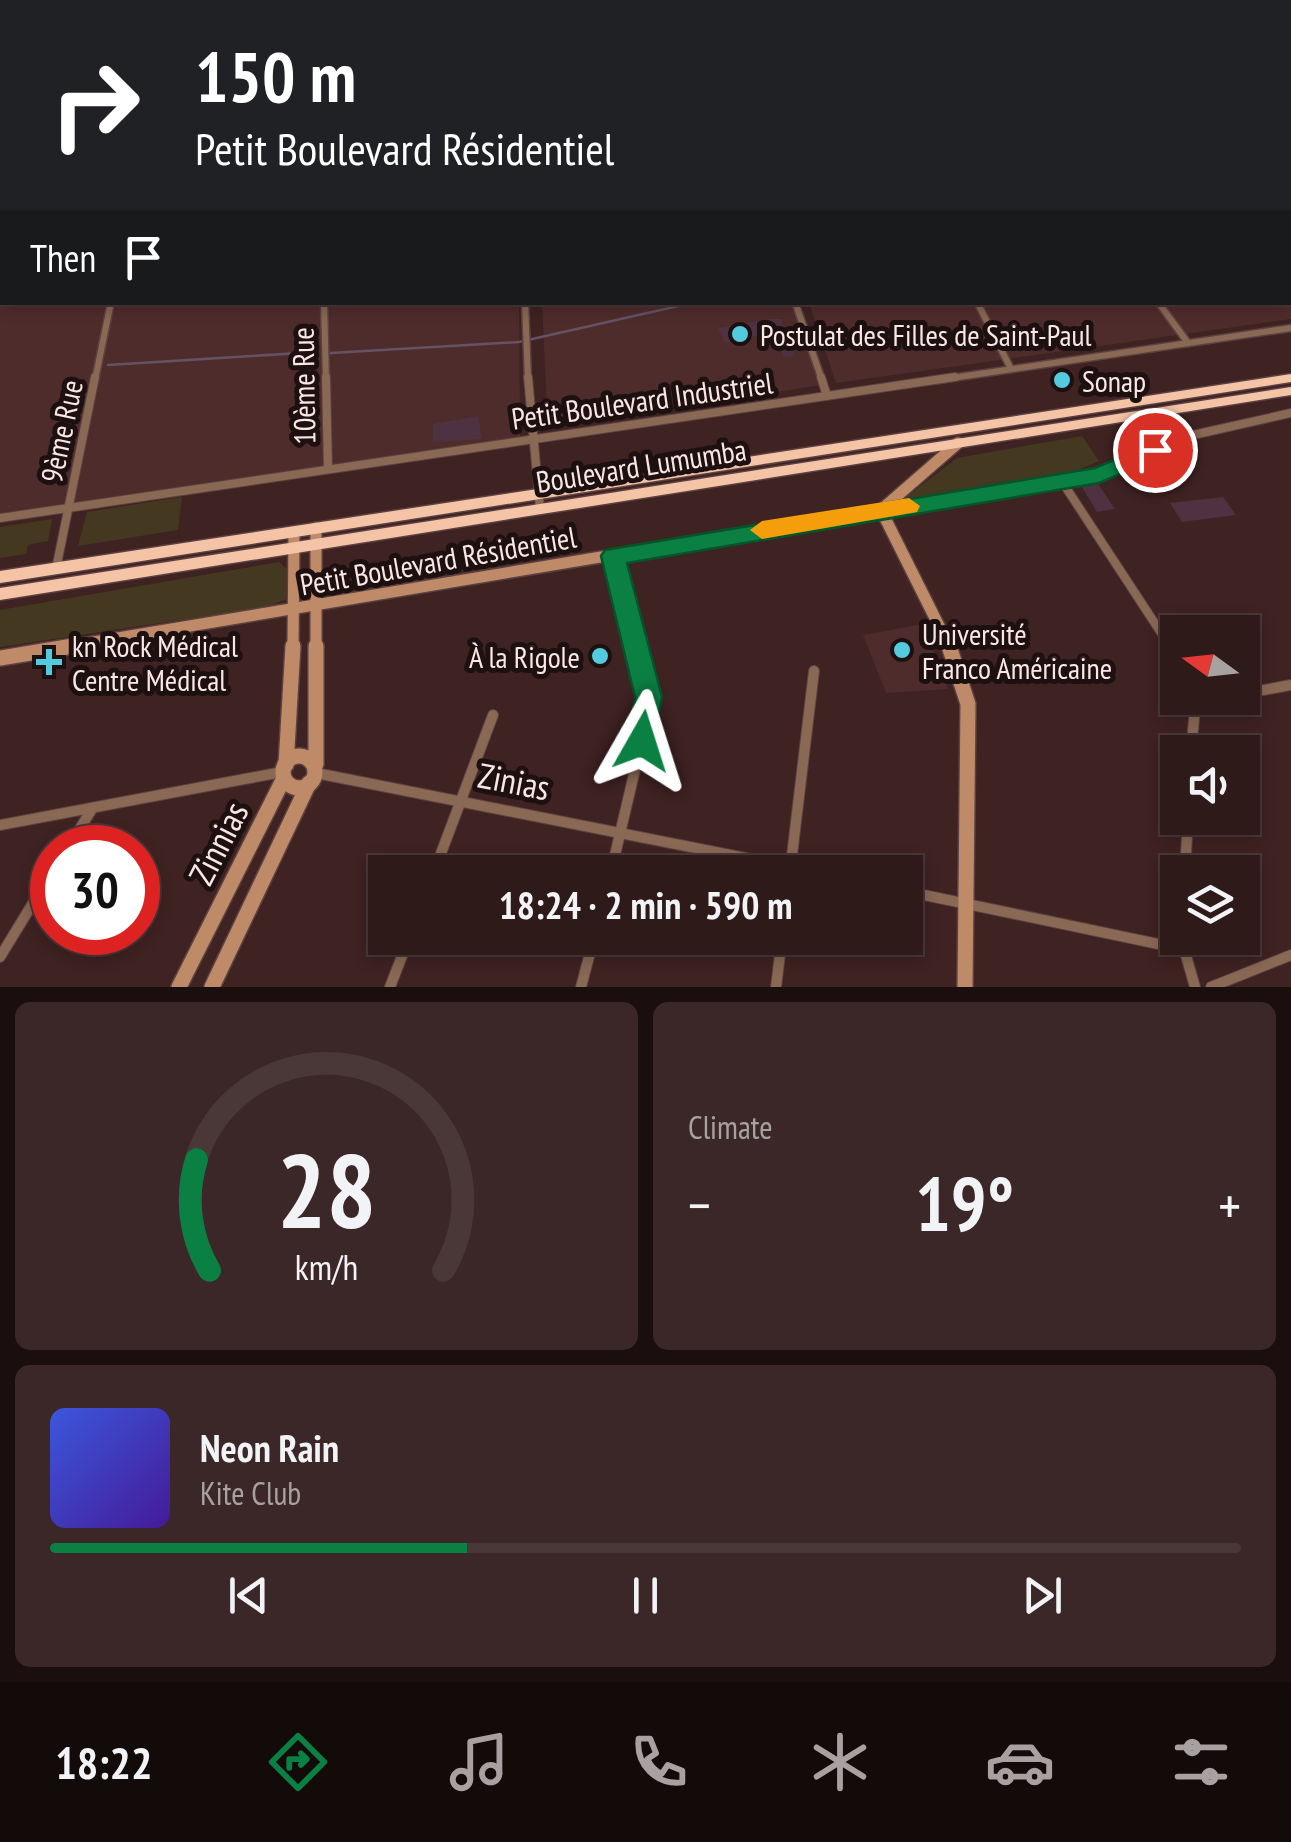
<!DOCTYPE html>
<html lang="en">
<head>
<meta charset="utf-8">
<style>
	body { margin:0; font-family:"PT Sans Narrow",sans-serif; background:#3b2727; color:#f1f3f6; height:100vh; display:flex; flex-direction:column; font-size:38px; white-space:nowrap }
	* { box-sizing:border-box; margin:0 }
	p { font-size:32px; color:#a7a1a2 }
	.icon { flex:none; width:55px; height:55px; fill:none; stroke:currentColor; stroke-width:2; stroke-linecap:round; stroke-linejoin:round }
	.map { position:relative; height:987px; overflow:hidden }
	.side { display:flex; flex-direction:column; gap:15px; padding:15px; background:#1a0e0e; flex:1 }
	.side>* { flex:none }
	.banner { position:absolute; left:0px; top:0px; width:1292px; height:305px; box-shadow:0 5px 15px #0003,0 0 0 2px #4a3839; background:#202124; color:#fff; overflow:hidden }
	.needle { width:65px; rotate:285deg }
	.buttons { position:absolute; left:1160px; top:615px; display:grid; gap:20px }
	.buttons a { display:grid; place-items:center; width:100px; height:100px; border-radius:0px; background:#2f1a1a; box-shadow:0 5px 15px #0003,0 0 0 2px #4a3839; font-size:50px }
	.speed { position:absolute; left:30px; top:825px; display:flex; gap:20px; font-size:50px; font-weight:700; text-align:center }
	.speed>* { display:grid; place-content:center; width:130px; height:130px; border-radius:50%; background:#2f1a1a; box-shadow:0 5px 15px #0003,0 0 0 2px #4a3839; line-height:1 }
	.speed .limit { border:15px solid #d22; background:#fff; color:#111 }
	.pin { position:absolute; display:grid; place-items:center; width:85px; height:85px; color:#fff; margin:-42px; border:5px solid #fff; border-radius:50%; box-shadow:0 2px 10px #0007 }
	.me { position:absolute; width:110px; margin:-55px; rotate:6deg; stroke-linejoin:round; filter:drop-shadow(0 0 8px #0008) }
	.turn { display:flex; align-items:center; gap:35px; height:210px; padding:0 30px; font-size:45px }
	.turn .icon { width:130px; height:130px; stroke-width:2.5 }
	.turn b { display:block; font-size:70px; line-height:85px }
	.then { display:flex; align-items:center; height:95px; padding:0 30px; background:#0003; gap:20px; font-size:38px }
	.big { font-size:75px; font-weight:600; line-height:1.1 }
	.side .widget { flex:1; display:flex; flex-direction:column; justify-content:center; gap:15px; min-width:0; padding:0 35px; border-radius:15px; background:#3b2727 }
	.side .dial { align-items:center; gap:0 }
	.dial svg { height:260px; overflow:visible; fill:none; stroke:#4a3839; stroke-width:7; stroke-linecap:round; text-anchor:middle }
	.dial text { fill:#f1f3f6; stroke:none }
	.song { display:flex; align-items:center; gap:30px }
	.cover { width:120px; height:120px; border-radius:15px; background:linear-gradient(135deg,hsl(230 70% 55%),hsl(260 70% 35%)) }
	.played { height:10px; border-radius:5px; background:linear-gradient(90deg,#0b8043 35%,#4a3839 35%) }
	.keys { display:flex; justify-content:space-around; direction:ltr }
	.heat { display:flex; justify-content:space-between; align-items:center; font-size:55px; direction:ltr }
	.side .tiles { flex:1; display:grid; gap:15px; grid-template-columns:1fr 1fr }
	.widget:last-child { grid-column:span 2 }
	.trip { position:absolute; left:368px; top:855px; width:555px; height:100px; border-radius:0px; background:#2f1a1a; box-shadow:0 5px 15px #0003,0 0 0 2px #4a3839; font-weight:600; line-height:100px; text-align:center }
	.menu { display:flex; height:160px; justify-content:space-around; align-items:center; background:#130a0a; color:#a7a1a2 }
	.menu .icon { width:70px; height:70px }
	.menu .active { color:#0b8043 }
	.menu b { font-size:45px; color:#f1f3f6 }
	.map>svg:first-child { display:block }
	.built { fill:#4f2c2c }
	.green { fill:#443920 }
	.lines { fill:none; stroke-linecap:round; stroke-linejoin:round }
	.stream { stroke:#645265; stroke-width:2.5 }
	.building { fill:#4e3241 }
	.street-far3-casing { stroke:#5d4141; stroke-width:6 }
	.street-far2-casing { stroke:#5d4141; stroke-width:9 }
	.street-far1-casing { stroke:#5d4141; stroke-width:10 }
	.street-casing { stroke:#5d4141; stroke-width:12 }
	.secondary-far1-casing { stroke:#5d4141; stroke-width:14 }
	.secondary-casing { stroke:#5d4141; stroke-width:18 }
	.highway-casing { stroke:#5d4141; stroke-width:3 }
	.street-far3 { stroke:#896854; stroke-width:5 }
	.street-far2 { stroke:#896854; stroke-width:6 }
	.street-far1 { stroke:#896854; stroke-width:8 }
	.street { stroke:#896854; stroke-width:10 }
	.secondary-far1 { stroke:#be8a68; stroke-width:11 }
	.secondary { stroke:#be8a68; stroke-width:15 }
	.highway { fill:#f5c4a6; fill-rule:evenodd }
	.rail-casing { stroke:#c3acac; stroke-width:5 }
	.rail { stroke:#1d1010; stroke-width:2.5; stroke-dasharray:5; stroke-linecap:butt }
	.route { fill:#0b8043; stroke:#07532c; stroke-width:2.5 }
	.slow { fill:#f59e0b }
	.poi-dot { fill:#54cade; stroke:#1d1010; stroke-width:4 }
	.labels { text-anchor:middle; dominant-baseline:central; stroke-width:10; stroke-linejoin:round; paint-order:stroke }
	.poi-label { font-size:30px; fill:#fae6e5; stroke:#1d1010; text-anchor:start }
	.street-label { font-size:30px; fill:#fae6e5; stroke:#1d1010 }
	.near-street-label { font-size:35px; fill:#fae6e5; stroke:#1d1010 }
</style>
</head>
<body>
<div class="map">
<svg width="1291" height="987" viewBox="0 0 1291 987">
	<rect width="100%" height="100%" fill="#3f2222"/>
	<!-- built -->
	<g class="built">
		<path d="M705 0H1181L1184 2H706Z"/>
		<path d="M1291 101V319L836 383 809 303 1290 302Z"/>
		<path d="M0 125 2 302 519 303 520 437 0 513Z"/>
		<path d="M542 303H793L822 385 548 427Z"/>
		<path d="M923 624 948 689 886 693 863 635Z"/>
	</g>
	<!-- green -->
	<g class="green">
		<path d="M1082 436 1099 461 1064 476 904 505 901 501 957 458Z"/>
		<path d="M182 497 178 530 78 546 87 512Z"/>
		<path d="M52 519 48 541 28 545 26 554 0 558V527Z"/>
		<path d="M279 562 287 569 286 599 268 607 0 647V610Z"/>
	</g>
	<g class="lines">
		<!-- stream -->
		<g class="stream">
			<path d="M331 353 519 342 696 302"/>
			<path d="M108 365 316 352"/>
		</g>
	</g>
	<!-- building -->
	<g class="building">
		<path d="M770 319H781L795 356 783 357 775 332 725 343 718 328Z"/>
		<path d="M478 416 482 439 433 442V424Z"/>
		<path d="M1098 484 1115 509 1097 512 1082 487Z"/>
		<path d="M1223 497 1236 515 1182 522 1170 503Z"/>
	</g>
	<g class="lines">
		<!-- street-far3 casing -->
		<g class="street-far3-casing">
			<g id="street-far3">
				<path d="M537 0 542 2"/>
				<path d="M346 2 368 0"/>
				<path d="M465 2 469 0"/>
				<path d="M754 2 765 0"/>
			</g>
		</g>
		<!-- street-far2 casing -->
		<g class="street-far2-casing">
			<g id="street-far2">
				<path d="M324 302 326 380"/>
				<path d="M525 302 528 380"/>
				<path d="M795 302 822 380"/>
				<path d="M977 302 1011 369"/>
				<path d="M1158 302 1188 343"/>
				<path d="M95 380 111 302"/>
				<path d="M938 380 1291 328"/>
			</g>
		</g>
		<!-- street-far1 casing -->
		<g class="street-far1-casing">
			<g id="street-far1">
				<path d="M326 377 328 469"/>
				<path d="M528 377 540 509"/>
				<path d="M821 377 827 396"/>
				<path d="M1061 480 1171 648"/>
				<path d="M884 510 1099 475 1193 435 1291 413"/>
				<path d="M0 518 955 377"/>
				<path d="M613 556 635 648"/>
				<path d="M56 569 95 377"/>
			</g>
		</g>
		<!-- street casing -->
		<g class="street-casing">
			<g id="street">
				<path d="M1169 646 1178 659"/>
				<path d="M1242 694 1291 685"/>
				<path d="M1191 752 1196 698"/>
				<path d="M316 773 817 872"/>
				<path d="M0 825 282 772"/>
				<path d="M68 848 92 809"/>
				<path d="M434 872 493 715"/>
				<path d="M611 872 649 710 634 646"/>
				<path d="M790 872 814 671"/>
				<path d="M1185 872 1188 818"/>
				<path d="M905 891 1182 949"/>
				<path d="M1181 938 1195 987"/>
				<path d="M0 957 52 872"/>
				<path d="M390 987 409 938"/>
				<path d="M581 987 594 938"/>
				<path d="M776 987 782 938"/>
				<path d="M1211 987 1291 955"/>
			</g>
		</g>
		<!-- secondary-far1 casing -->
		<g class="secondary-far1-casing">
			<g id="secondary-far1">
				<path d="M316 528V648"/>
				<path d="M58 648 881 510"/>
				<path d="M293 648 294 532"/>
				<path d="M950 648 881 510 958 443"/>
			</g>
		</g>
		<!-- secondary casing -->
		<g class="secondary-casing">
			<g id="secondary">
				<path d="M316 646V764"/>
				<path d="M949 646 968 704 965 987"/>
				<path d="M0 658 73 646"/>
				<circle cx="299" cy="772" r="16"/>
				<path d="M286 765 293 646"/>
				<path d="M179 987 283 780"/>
				<path d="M212 987 309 783"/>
			</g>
		</g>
		<!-- highway casing -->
		<g class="highway-casing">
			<g id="highway">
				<path d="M1291 374V382L0 583V571Z"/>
				<path d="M1291 387V395L0 600V588Z"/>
			</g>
		</g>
		<!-- street-far3 -->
		<use href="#street-far3" class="street-far3"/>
		<!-- street-far2 -->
		<use href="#street-far2" class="street-far2"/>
		<!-- street-far1 -->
		<use href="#street-far1" class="street-far1"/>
		<!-- street -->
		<use href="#street" class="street"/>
		<!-- secondary-far1 -->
		<use href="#secondary-far1" class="secondary-far1"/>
		<!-- secondary -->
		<use href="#secondary" class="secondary"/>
		<!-- highway -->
		<use href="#highway" class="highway"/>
		<!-- rail casing -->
		<g class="rail-casing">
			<path id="rail" d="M334 2 355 0"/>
		</g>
		<!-- rail -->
		<use href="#rail" class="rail"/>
	</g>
	<!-- route -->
	<path class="route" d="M1155 443 1162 445V456L1099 483 627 563 662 697 652 750 642 753 632 750 628 741 635 697 601 556 605 550 1095 468Z"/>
	<!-- slow -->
	<path class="slow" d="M909 498 920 506 917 512 762 539 750 530 762 521Z"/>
	<!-- markers -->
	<g class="poi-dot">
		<circle cx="740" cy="334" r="10"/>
		<circle cx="1062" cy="380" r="10"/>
		<circle cx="902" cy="650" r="10"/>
		<circle cx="600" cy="656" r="10"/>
		<path d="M44 647h10v10h10v10h-10v10h-10v-10h-10v-10h10z"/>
	</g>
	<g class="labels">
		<!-- poi labels -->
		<g class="poi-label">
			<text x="760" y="334">Postulat des Filles de Saint-Paul</text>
			<text x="1082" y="380">Sonap</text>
			<text x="922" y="633">Université<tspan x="922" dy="34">Franco Américaine</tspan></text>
			<text x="72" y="645">kn Rock Médical<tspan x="72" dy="34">Centre Médical</tspan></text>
			<text x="580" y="656" text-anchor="end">À la Rigole</text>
		</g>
		<!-- street labels -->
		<g class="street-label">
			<text transform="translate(303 386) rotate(-91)">10ème Rue</text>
			<text transform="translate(642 400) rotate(-8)">Petit Boulevard Industriel</text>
			<text transform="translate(61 431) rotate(-78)">9ème Rue</text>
			<text transform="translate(641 465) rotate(-9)">Boulevard Lumumba</text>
			<text transform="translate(438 560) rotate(-10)">Petit Boulevard Résidentiel</text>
		</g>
		<!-- near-street labels -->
		<g class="near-street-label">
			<text transform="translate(514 781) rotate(11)">Zinias</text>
			<text transform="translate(218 843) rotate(-63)">Zinnias</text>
		</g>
	</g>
</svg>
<div class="buttons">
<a><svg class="needle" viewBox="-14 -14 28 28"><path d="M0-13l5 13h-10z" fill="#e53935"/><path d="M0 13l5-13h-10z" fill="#a7a1a2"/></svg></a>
<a><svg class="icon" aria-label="sound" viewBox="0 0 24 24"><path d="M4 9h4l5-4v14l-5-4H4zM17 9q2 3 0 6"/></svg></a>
<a><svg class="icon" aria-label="layers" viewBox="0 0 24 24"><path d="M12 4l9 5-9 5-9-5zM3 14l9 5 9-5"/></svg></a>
</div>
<div class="speed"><div class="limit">30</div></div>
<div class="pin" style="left:1155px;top:450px;background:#d93025"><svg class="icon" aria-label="arrive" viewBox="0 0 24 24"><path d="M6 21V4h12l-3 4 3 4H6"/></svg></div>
<svg class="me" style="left:642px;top:741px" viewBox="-20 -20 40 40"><path d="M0-17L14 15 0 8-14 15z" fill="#0b8043" stroke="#fff" stroke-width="4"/></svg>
<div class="trip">18:24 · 2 min · 590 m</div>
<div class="banner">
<div class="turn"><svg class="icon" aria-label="right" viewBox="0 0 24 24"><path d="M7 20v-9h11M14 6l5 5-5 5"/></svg><div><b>150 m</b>Petit Boulevard Résidentiel</div></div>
<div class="then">Then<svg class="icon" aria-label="arrive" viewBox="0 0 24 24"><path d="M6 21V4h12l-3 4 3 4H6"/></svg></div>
</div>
</div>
<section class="side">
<div class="tiles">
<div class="widget dial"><svg viewBox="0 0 100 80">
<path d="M14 69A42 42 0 1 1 86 69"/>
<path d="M14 69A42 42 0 0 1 10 35" stroke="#0b8043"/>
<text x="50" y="56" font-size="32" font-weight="700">28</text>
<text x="50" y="72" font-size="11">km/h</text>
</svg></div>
<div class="widget"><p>Climate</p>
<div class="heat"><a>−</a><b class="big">19°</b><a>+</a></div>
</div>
<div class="widget">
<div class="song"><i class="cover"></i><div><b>Neon Rain</b><p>Kite Club</p></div></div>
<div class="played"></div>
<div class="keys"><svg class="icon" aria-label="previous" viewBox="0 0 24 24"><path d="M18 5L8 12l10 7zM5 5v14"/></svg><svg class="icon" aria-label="pause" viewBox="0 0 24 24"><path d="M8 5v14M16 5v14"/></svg><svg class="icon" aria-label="next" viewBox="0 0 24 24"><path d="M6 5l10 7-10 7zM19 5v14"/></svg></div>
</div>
</div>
</section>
<nav class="menu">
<b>18:22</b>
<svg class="icon active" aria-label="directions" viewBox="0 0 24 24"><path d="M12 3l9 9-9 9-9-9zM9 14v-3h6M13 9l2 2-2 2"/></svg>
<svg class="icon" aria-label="music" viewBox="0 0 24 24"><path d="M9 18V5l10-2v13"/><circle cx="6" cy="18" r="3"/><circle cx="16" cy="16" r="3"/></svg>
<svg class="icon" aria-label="phone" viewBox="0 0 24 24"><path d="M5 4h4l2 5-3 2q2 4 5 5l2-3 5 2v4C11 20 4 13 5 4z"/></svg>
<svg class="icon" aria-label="climate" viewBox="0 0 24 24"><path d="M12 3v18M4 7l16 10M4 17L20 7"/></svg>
<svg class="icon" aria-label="car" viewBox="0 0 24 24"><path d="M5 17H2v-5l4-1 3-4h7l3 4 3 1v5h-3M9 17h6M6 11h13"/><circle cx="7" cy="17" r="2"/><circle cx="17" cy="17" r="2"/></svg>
<svg class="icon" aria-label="filters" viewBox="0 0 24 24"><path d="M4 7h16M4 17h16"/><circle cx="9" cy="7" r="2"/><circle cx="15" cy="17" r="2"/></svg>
</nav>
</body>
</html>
